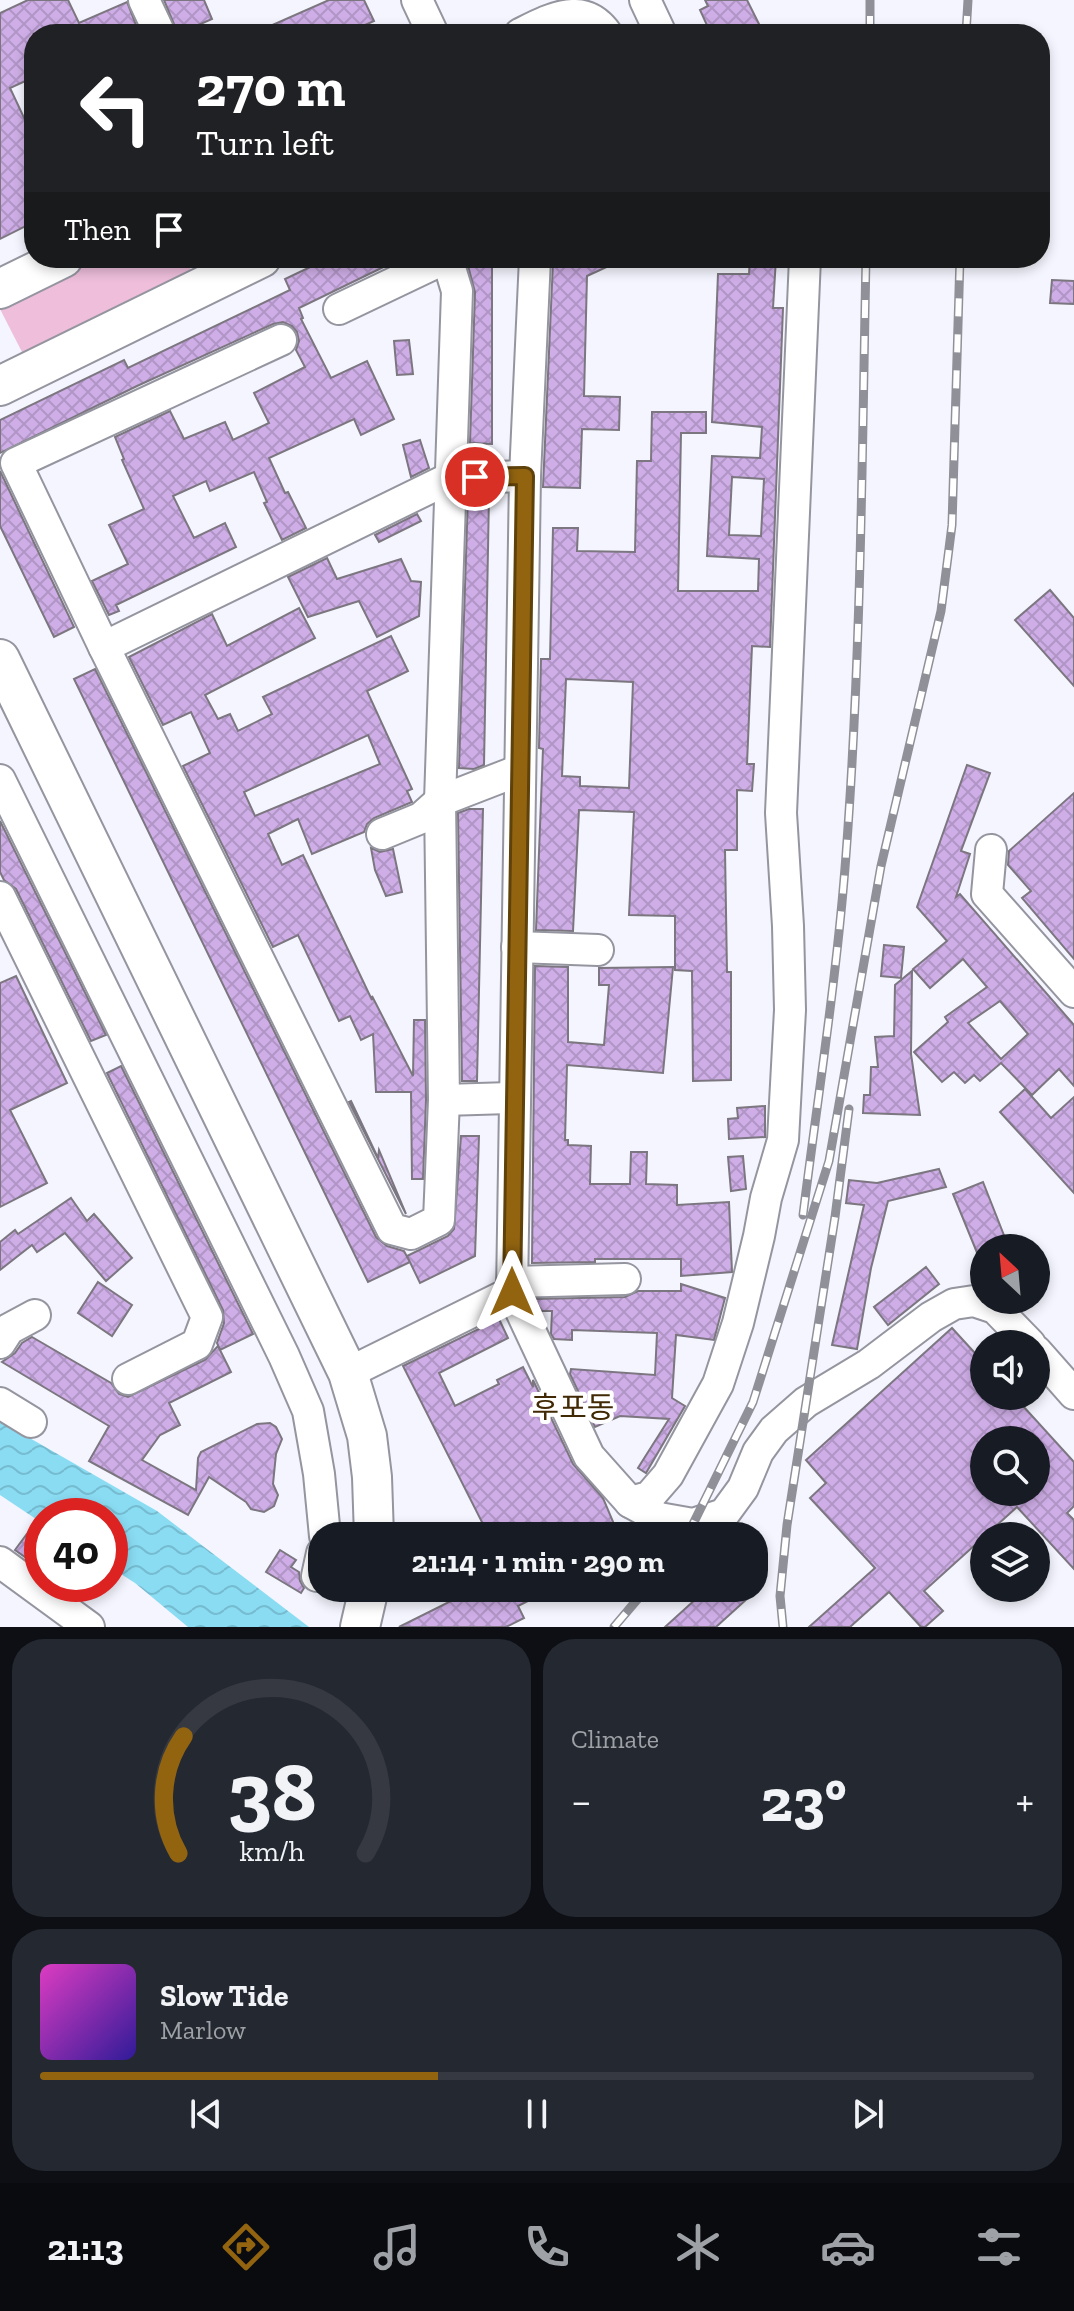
<!DOCTYPE html>
<html lang="en">
<head>
<meta charset="utf-8">
<style>
	body { margin:0; font-family:"Zilla Slab","Noto Sans KR",serif; background:#242831; color:#f1f3f6; height:100vh; display:flex; flex-direction:column; font-size:30px; white-space:nowrap }
	* { box-sizing:border-box; margin:0 }
	p { font-size:26px; color:#9ea1a6 }
	.icon { flex:none; width:44px; height:44px; fill:none; stroke:currentColor; stroke-width:2; stroke-linecap:round; stroke-linejoin:round }
	.map { position:relative; height:1627px; overflow:hidden }
	.side { display:flex; flex-direction:column; gap:12px; padding:12px; background:#0d0f14; flex:1 }
	.side>* { flex:none }
	.banner { position:absolute; left:24px; top:24px; width:1026px; height:244px; border-radius:32px; box-shadow:0 4px 12px #0003; background:#202124; color:#fff; overflow:hidden }
	.needle { width:52px; rotate:334deg }
	.buttons { position:absolute; left:970px; top:1234px; display:grid; gap:16px }
	.buttons a { display:grid; place-items:center; width:80px; height:80px; border-radius:50%; background:#171b24; box-shadow:0 4px 12px #0003; font-size:40px }
	.speed { position:absolute; left:24px; top:1498px; display:flex; gap:16px; font-size:40px; font-weight:700; text-align:center }
	.speed>* { display:grid; place-content:center; width:104px; height:104px; border-radius:50%; background:#171b24; box-shadow:0 4px 12px #0003; line-height:1 }
	.speed .limit { border:12px solid #d22; background:#fff; color:#111 }
	.pin { position:absolute; display:grid; place-items:center; width:68px; height:68px; color:#fff; margin:-34px; border:4px solid #fff; border-radius:50%; box-shadow:0 2px 8px #0007 }
	.me { position:absolute; width:88px; margin:-44px; rotate:0deg; stroke-linejoin:round; filter:drop-shadow(0 0 6px #0008) }
	.turn { display:flex; align-items:center; gap:28px; height:168px; padding:0 40px; font-size:36px }
	.turn .icon { width:104px; height:104px; stroke-width:2.5 }
	.turn b { display:block; font-size:56px; line-height:68px }
	.then { display:flex; align-items:center; height:76px; padding:0 40px; background:#0003; gap:16px; font-size:30px }
	.big { font-size:60px; font-weight:700; line-height:1.1 }
	.side .card { flex:1; display:flex; flex-direction:column; justify-content:center; gap:12px; min-width:0; padding:0 28px; border-radius:32px; background:#242831 }
	.side .dial { align-items:center; gap:0 }
	.dial svg { height:208px; overflow:visible; fill:none; stroke:#363941; stroke-width:7; stroke-linecap:round; text-anchor:middle }
	.dial text { fill:#f1f3f6; stroke:none }
	.song { display:flex; align-items:center; gap:24px }
	.cover { width:96px; height:96px; border-radius:12px; background:linear-gradient(135deg,hsl(310 70% 55%),hsl(250 70% 35%)) }
	.played { height:8px; border-radius:4px; background:linear-gradient(90deg,#926410 40%,#363941 40%) }
	.keys { display:flex; justify-content:space-around; direction:ltr }
	.heat { display:flex; justify-content:space-between; align-items:center; font-size:44px; direction:ltr }
	.side .tiles { flex:1; display:grid; gap:12px; grid-template-columns:1fr 1fr }
	.card:last-child { grid-column:span 2 }
	.trip { position:absolute; left:308px; top:1522px; width:460px; height:80px; border-radius:32px; background:#171b24; box-shadow:0 4px 12px #0003; font-weight:700; line-height:80px; text-align:center }
	.tabs { display:flex; height:128px; justify-content:space-around; align-items:center; background:#090b0e; color:#9ea1a6 }
	.tabs .icon { width:56px; height:56px }
	.tabs .on { color:#926410 }
	.tabs b { font-size:36px; color:#f1f3f6 }
	.map>svg:first-child { display:block }
	.grass { fill:#eebedb }
	.water { fill:url(#water-waves) }
	.building { fill:url(#building-cross-hatch); stroke:#7b767f; stroke-width:2; fill-rule:evenodd }
	.lines { fill:none; stroke-linecap:round; stroke-linejoin:round }
	.minor-casing { stroke:#94959f; stroke-width:34 }
	.major-casing { stroke:#94959f; stroke-width:42 }
	.minor { stroke:#fff; stroke-width:30 }
	.major { stroke:#fff; stroke-width:38 }
	.rail-casing { stroke:#909198; stroke-width:9 }
	.rail { stroke:#fff; stroke-width:6; stroke-dasharray:18; stroke-linecap:butt }
	.route-casing { stroke:#5f410a; stroke-width:20 }
	.route { stroke:#926410; stroke-width:14 }
	.labels { text-anchor:middle; dominant-baseline:central; stroke-width:8; stroke-linejoin:round; paint-order:stroke }
	.quarter-label { font-size:30px; fill:#402904; stroke:#fff }
</style>
</head>
<body>
<div class="map">
<svg width="1074" height="1627" viewBox="0 0 1074 1627">
	<defs>
		<pattern id="water-waves" width="16" height="10" patternUnits="userSpaceOnUse" patternTransform="scale(2)"><rect width="16" height="10" fill="#8adcf3"/><path d="M0 5q4-4 8 0t8 0" fill="none" stroke="#76bcd0"/></pattern>
		<pattern id="building-cross-hatch" width="8" height="8" patternUnits="userSpaceOnUse" patternTransform="scale(2)"><rect width="8" height="8" fill="#cfaee7"/><path d="M0 0l8 8M0 8l8-8" fill="none" stroke="#b195c6"/></pattern>
	</defs>
	<rect width="100%" height="100%" fill="#f4f5fe"/>
	<!-- grass -->
	<path class="grass" d="M94 258H185L191 270 190 273 24 354 22 352 0 309V303Z"/>
	<!-- water -->
	<path class="water" d="M0 1421 157 1511 309 1627H188L135 1583 110 1567V1516H42V1523L0 1495Z"/>
	<!-- building -->
	<g class="building">
		<path d="M28 0H68L79 23 127 2 136 25 117 34H34V77L10 88 34 139V222L0 239V13Z"/>
		<path d="M164 0H204L212 19 178 34Z"/>
		<path d="M329 0H364L374 21 365 25 370 34H252Z"/>
		<path d="M705 0H747L764 34H711L700 10 708 6Z"/>
		<path d="M329 258H402L299 308 303 318 301 319 331 378 367 361 394 419 361 435 354 419 269 458 285 493 288 492 306 528 282 540 264 503 267 502 254 472 210 491 206 481 173 496 194 538 225 523 236 547 116 605 119 611 109 615 92 581 128 564 109 525 144 509 122 460 124 459 115 437 170 411 184 439 225 422 233 440 269 423 254 393 305 367 296 350 299 341 297 332 292 326 283 322 273 324 137 386 0 453V420L124 360 128 368 290 290 285 279Z"/>
		<path d="M466 258H487L492 268V444L470 443 475 292Z"/>
		<path d="M750 258H776L773 308H783L770 647 752 646 747 764H754L752 791 737 790V850H725L727 972H731V1080L693 1081 692 971 675 970V916L629 915 634 812 579 810 573 931 536 930 543 749 539 748 541 659H550L553 528H578L577 551 635 552 637 461H651L652 412H706V433H681L678 591H758L759 559 707 556 712 456 760 458 762 427 712 422 718 274H749ZM732 477 764 479 761 536 729 535ZM566 679 633 682 629 788 580 786V777L562 776Z"/>
		<path d="M553 262 613 264 587 276 584 396 620 397 619 430 582 429 580 488 543 487Z"/>
		<path d="M1052 280 1074 281V304L1050 303Z"/>
		<path d="M409 340 413 374 397 375 394 341Z"/>
		<path d="M420 440 429 468 411 477 403 445Z"/>
		<path d="M0 471 74 627 54 637 0 526Z"/>
		<path d="M489 495 484 765 474 769 459 768 468 496Z"/>
		<path d="M417 514 421 521 379 542 375 535Z"/>
		<path d="M327 558 337 579 401 559 411 581 421 582 419 616 377 637 359 601 308 617 288 577Z"/>
		<path d="M1050 590 1074 618V686L1015 620Z"/>
		<path d="M299 608 315 638 205 695 218 719 230 714 238 731 272 714 263 697 391 636 408 671 367 691 412 789 407 791 412 802 374 818 367 824 364 832 312 854 298 819 268 834 282 865 303 855 372 1000V996L413 1076 414 1020H425L426 1100 423 1179H412L411 1092H376L373 1034 361 1040 350 1016 339 1021 298 935 273 947 183 766 210 753 191 712 163 725 129 657 212 614 227 646ZM368 735 380 764 255 816 244 792Z"/>
		<path d="M95 669 376 1237 387 1246 404 1251 410 1262 368 1282 74 679Z"/>
		<path d="M967 765 990 773 961 851 970 854 956 897 960 894 1074 1025V1086L1059 1069 1032 1095 1001 1063 980 1081 974 1075 965 1083 954 1072 942 1082 914 1052 948 1022 945 1017 987 987 963 959 930 988 913 969 947 941 917 907ZM1000 1001 1028 1034 1001 1059 968 1023Z"/>
		<path d="M1074 793V959L1022 898 1031 891 1008 865 1009 851Z"/>
		<path d="M469 809H483L477 1081H462L458 813Z"/>
		<path d="M0 821 106 1035 91 1041 16 889 4 880 0 872Z"/>
		<path d="M371 848 380 852 393 849 402 892 386 896 375 870Z"/>
		<path d="M884 945 904 947 901 978 881 976Z"/>
		<path d="M535 966 568 967V1042L604 1045 609 985H599V968L673 967 663 1073 567 1065 565 1140H568V1145L591 1146 590 1184H630L631 1152H647L646 1184 677 1185V1205L729 1202 732 1272 681 1276V1259H595V1262L532 1263Z"/>
		<path d="M912 971 911 1054 920 1115 863 1113 864 1095H870L871 1067H878L875 1037 894 1036 895 985Z"/>
		<path d="M16 976 67 1083 10 1110 47 1183 0 1207V983Z"/>
		<path d="M121 1066 253 1334 220 1350 217 1343 224 1323 223 1310 107 1073Z"/>
		<path d="M1025 1089 1051 1118 1074 1097V1193L1000 1112Z"/>
		<path d="M351 1101 378 1158 379 1150 406 1214 349 1102Z"/>
		<path d="M765 1106V1137L729 1139 728 1119 738 1118 737 1108Z"/>
		<path d="M461 1136H479L475 1256 420 1283 407 1256 448 1236 454 1229Z"/>
		<path d="M743 1156 746 1189 731 1191 728 1157Z"/>
		<path d="M939 1169 946 1187 888 1201 871 1268 857 1349 832 1345 864 1205 846 1203 849 1180 877 1183Z"/>
		<path d="M983 1182 1007 1243 995 1248H984V1252L978 1255 953 1194Z"/>
		<path d="M71 1198 87 1221 94 1214 132 1258 106 1281 65 1233 37 1252 32 1245 0 1270V1242L15 1230 18 1234Z"/>
		<path d="M926 1267 939 1284 888 1325 874 1307Z"/>
		<path d="M98 1282 132 1305 112 1336 78 1313Z"/>
		<path d="M681 1284 725 1298 714 1340 676 1335 672 1398 685 1406 646 1473 638 1468 669 1419 620 1416 595 1427 570 1374 571 1369 655 1375 657 1333 572 1330V1340L554 1339 551 1334 552 1311H541L535 1299 625 1297 638 1291H681Z"/>
		<path d="M499 1319 508 1338 439 1373 455 1406 499 1384 497 1380 523 1367 533 1387V1380L573 1464 603 1498 619 1536H489L403 1366Z"/>
		<path d="M952 1328 984 1363V1396H1014L1074 1462V1506L1067 1513 1074 1520V1569L1017 1507 924 1591 943 1611 925 1627H921L889 1592 850 1627H809L875 1568 810 1498 826 1483 806 1460ZM984 1440H1036V1492H984Z"/>
		<path d="M32 1337 111 1383 119 1394 128 1397 205 1360 218 1346 231 1372 169 1403 180 1425 160 1435 142 1460 196 1490 198 1458 201 1452 257 1424 270 1423 276 1427 282 1439 276 1454 273 1484 278 1495 274 1506 264 1512 251 1509 246 1502 209 1477 188 1515 89 1461 109 1426 2 1362 15 1353 22 1343Z"/>
		<path d="M29 1531 42 1540V1569L15 1550Z"/>
		<path d="M280 1550 296 1560 291 1567 299 1572 300 1581 304 1588 301 1593 266 1572Z"/>
		<path d="M477 1588H553L518 1606 524 1618 506 1627H399Z"/>
		<path d="M708 1588H759L716 1627H665Z"/>
	</g>
	<g class="lines">
		<!-- minor casing -->
		<g class="minor-casing">
			<g id="minor">
				<path d="M144 0 160 34"/>
				<path d="M417 0 433 34"/>
				<path d="M645 0 661 34"/>
				<path d="M520 34C550 19 583 0 607 34"/>
				<path d="M339 309 446 258"/>
				<path d="M281 340 16 463 104 647 392 1229 411 1234 439 1220 444 1100 440 801 457 291 447 258"/>
				<path d="M104 647 450 478 525 476"/>
				<path d="M0 780 284 1356 308 1411 319 1474 325 1536"/>
				<path d="M382 834 421 818 440 801 520 770"/>
				<path d="M991 850 987 894 1074 992"/>
				<path d="M0 897 207 1317 197 1344 128 1379"/>
				<path d="M517 947 598 950"/>
				<path d="M444 1100 514 1098"/>
				<path d="M512 1282 625 1279"/>
				<path d="M512 1292 589 1456 630 1502 659 1518 693 1524 724 1514 743 1488 758 1452 774 1430 806 1402 869 1364 931 1317 954 1304 974 1301 995 1308 1030 1344"/>
				<path d="M0 1343 9 1329 35 1315"/>
				<path d="M1036 1351 1074 1394"/>
				<path d="M348 1373 512 1292 525 476 535 258"/>
				<path d="M0 1403 31 1422"/>
				<path d="M630 1502 649 1497 668 1475 718 1384 738 1323 759 1236 766 1198 783 1140 790 1010 788 926 781 813 805 258"/>
				<path d="M0 1562 89 1627"/>
				<path d="M317 1576 322 1553"/>
			</g>
		</g>
		<!-- major casing -->
		<g class="major-casing">
			<g id="major">
				<path d="M0 289 63 258"/>
				<path d="M0 386 261 258"/>
				<path d="M0 659 348 1373 367 1436 372 1477 374 1536"/>
				<path d="M360 1627 369 1588"/>
			</g>
		</g>
		<!-- minor -->
		<use href="#minor" class="minor"/>
		<!-- major -->
		<use href="#major" class="major"/>
		<!-- rail casing -->
		<g class="rail-casing">
			<g id="rail">
				<path d="M870 34V0"/>
				<path d="M966 34 968 0"/>
				<path d="M803 1215C818 1095 837 976 846 855 861 657 862 457 866 258"/>
				<path d="M685 1536 693 1524 753 1402 829 1161 881 866 941 611 952 525 960 258"/>
				<path d="M614 1627 647 1588"/>
				<path d="M783 1627 780 1596 787 1525 835 1217 849 1109"/>
			</g>
		</g>
		<!-- rail -->
		<use href="#rail" class="rail"/>
	</g>
	<g class="lines">
		<!-- route casing -->
		<g class="route-casing">
			<path id="route" d="M475 477 525 476 512 1292"/>
		</g>
		<!-- route -->
		<use href="#route" class="route"/>
	</g>
	<g class="labels">
		<!-- quarter labels -->
		<g class="quarter-label">
			<text x="573" y="1408">후포동</text>
		</g>
	</g>
</svg>
<div class="buttons">
<a><svg class="needle" viewBox="-14 -14 28 28"><path d="M0-13l5 13h-10z" fill="#e53935"/><path d="M0 13l5-13h-10z" fill="#9ea1a6"/></svg></a>
<a><svg class="icon" aria-label="sound" viewBox="0 0 24 24"><path d="M4 9h4l5-4v14l-5-4H4zM17 9q2 3 0 6"/></svg></a>
<a><svg class="icon" aria-label="search" viewBox="0 0 24 24"><circle cx="10" cy="10" r="6"/><path d="M15 15l6 6"/></svg></a>
<a><svg class="icon" aria-label="layers" viewBox="0 0 24 24"><path d="M12 4l9 5-9 5-9-5zM3 14l9 5 9-5"/></svg></a>
</div>
<div class="speed"><div class="limit">40</div></div>
<div class="pin" style="left:475px;top:477px;background:#d93025"><svg class="icon" aria-label="arrive" viewBox="0 0 24 24"><path d="M6 21V4h12l-3 4 3 4H6"/></svg></div>
<svg class="me" style="left:512px;top:1292px" viewBox="-20 -20 40 40"><path d="M0-17L14 15 0 8-14 15z" fill="#926410" stroke="#fff" stroke-width="4"/></svg>
<div class="trip">21:14 · 1 min · 290 m</div>
<div class="banner">
<div class="turn"><svg class="icon" aria-label="left" viewBox="0 0 24 24"><path d="M17 20v-9H6M10 6l-5 5 5 5"/></svg><div><b>270 m</b>Turn left</div></div>
<div class="then">Then<svg class="icon" aria-label="arrive" viewBox="0 0 24 24"><path d="M6 21V4h12l-3 4 3 4H6"/></svg></div>
</div>
</div>
<section class="side">
<div class="tiles">
<div class="card dial"><svg viewBox="0 0 100 80">
<path d="M14 69A42 42 0 1 1 86 69"/>
<path d="M14 69A42 42 0 0 1 16 24" stroke="#926410"/>
<text x="50" y="56" font-size="32" font-weight="700">38</text>
<text x="50" y="72" font-size="11">km/h</text>
</svg></div>
<div class="card"><p>Climate</p>
<div class="heat"><a>−</a><b class="big">23°</b><a>+</a></div>
</div>
<div class="card">
<div class="song"><i class="cover"></i><div><b>Slow Tide</b><p>Marlow</p></div></div>
<div class="played"></div>
<div class="keys"><svg class="icon" aria-label="previous" viewBox="0 0 24 24"><path d="M18 5L8 12l10 7zM5 5v14"/></svg><svg class="icon" aria-label="pause" viewBox="0 0 24 24"><path d="M8 5v14M16 5v14"/></svg><svg class="icon" aria-label="next" viewBox="0 0 24 24"><path d="M6 5l10 7-10 7zM19 5v14"/></svg></div>
</div>
</div>
</section>
<nav class="tabs">
<b>21:13</b>
<svg class="icon on" aria-label="directions" viewBox="0 0 24 24"><path d="M12 3l9 9-9 9-9-9zM9 14v-3h6M13 9l2 2-2 2"/></svg>
<svg class="icon" aria-label="music" viewBox="0 0 24 24"><path d="M9 18V5l10-2v13"/><circle cx="6" cy="18" r="3"/><circle cx="16" cy="16" r="3"/></svg>
<svg class="icon" aria-label="phone" viewBox="0 0 24 24"><path d="M5 4h4l2 5-3 2q2 4 5 5l2-3 5 2v4C11 20 4 13 5 4z"/></svg>
<svg class="icon" aria-label="climate" viewBox="0 0 24 24"><path d="M12 3v18M4 7l16 10M4 17L20 7"/></svg>
<svg class="icon" aria-label="car" viewBox="0 0 24 24"><path d="M5 17H2v-5l4-1 3-4h7l3 4 3 1v5h-3M9 17h6M6 11h13"/><circle cx="7" cy="17" r="2"/><circle cx="17" cy="17" r="2"/></svg>
<svg class="icon" aria-label="filters" viewBox="0 0 24 24"><path d="M4 7h16M4 17h16"/><circle cx="9" cy="7" r="2"/><circle cx="15" cy="17" r="2"/></svg>
</nav>
</body>
</html>
